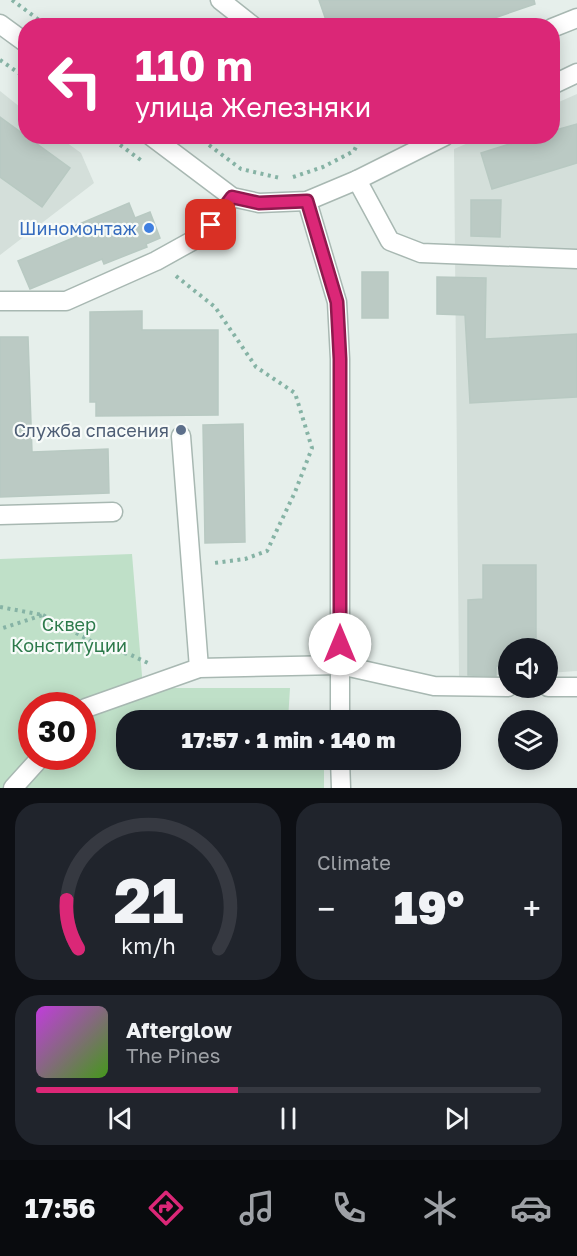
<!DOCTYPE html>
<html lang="en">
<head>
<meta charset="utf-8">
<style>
	body { margin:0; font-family:"Golos Text",sans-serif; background:#20242c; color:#f1f3f6; height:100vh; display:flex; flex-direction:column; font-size:22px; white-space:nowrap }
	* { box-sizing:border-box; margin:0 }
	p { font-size:20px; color:#9ea1a6 }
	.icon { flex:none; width:33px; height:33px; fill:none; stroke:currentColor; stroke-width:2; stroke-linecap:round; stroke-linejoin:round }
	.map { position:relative; height:788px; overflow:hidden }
	.side { display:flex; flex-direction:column; gap:15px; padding:15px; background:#0d0f14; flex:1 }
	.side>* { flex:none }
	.top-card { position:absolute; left:18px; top:18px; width:542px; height:126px; border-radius:24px; box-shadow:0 3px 15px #0003; background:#db2777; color:#fff; overflow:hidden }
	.fabs { position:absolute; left:498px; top:638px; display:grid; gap:12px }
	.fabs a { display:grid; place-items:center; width:60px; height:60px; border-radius:50%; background:#171b24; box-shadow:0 3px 15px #0003; font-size:30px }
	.speed { position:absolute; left:18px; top:692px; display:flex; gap:12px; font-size:30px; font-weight:700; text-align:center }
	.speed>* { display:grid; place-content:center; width:78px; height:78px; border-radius:50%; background:#171b24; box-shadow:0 3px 15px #0003; line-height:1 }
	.speed .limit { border:9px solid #d22; background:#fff; color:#111 }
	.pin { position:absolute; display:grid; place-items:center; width:51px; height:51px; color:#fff; margin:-26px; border-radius:12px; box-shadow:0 3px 9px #0006 }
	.me { position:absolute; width:66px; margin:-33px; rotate:0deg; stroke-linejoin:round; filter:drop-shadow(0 0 4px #0008) }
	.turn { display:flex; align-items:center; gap:21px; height:126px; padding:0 18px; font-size:27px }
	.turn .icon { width:78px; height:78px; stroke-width:2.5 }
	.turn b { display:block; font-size:42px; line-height:51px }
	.big { font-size:45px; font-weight:800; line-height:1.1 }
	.side .widget { flex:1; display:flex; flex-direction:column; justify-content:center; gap:9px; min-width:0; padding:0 21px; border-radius:24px; background:#20242c }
	.side .dial { align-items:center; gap:0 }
	.dial svg { height:156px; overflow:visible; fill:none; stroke:#363941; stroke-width:7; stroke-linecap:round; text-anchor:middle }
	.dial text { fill:#f1f3f6; stroke:none }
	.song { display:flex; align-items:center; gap:18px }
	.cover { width:72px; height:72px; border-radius:9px; background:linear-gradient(135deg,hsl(290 70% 55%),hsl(100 70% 35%)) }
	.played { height:6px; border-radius:3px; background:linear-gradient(90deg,#db2777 40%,#363941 40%) }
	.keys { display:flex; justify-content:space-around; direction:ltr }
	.heat { display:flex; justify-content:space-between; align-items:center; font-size:33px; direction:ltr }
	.side .tiles { flex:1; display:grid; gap:15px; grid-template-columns:1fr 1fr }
	.widget:last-child { grid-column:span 2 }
	.trip { position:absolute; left:116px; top:710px; width:345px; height:60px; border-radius:24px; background:#171b24; box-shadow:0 3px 15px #0003; font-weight:800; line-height:60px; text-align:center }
	.tabs { display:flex; height:96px; justify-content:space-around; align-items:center; background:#090b0e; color:#9ea1a6 }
	.tabs .icon { width:42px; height:42px }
	.tabs .active { color:#db2777 }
	.tabs b { font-size:27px; color:#f1f3f6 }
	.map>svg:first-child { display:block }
	.built { fill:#d4dfda }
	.green { fill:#bfe0c8; fill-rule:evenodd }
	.building { fill:#bbcac4; stroke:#b8c9c2; stroke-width:1.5 }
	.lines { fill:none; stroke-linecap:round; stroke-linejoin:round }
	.minor-casing { stroke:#a8b8b2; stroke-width:21 }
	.path { stroke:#86b3a5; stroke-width:4; stroke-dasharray:3 4.5; stroke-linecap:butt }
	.minor { stroke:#fff; stroke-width:18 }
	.route-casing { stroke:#8e194d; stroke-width:15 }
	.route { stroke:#db2777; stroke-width:10 }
	.shop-dot { fill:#3f7fe0; stroke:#f7fbf9; stroke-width:2 }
	.service-dot { fill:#5c6f8a; stroke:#f7fbf9; stroke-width:2 }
	.labels { text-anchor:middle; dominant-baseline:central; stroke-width:4.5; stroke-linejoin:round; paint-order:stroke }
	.shop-label { font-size:18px; fill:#366cbe; stroke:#f7fbf9; text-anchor:end }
	.service-label { font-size:18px; fill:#4e5e75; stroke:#f7fbf9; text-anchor:end }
	.park-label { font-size:18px; fill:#2d7a4b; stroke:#f7fbf9 }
</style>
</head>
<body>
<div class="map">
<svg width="577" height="788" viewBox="0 0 577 788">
	<rect width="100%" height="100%" fill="#e6efeb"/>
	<!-- built -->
	<g class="built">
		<path d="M0 91 25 111 26 136 59 137 81 153 94 183 0 255Z"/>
		<path d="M577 94V671L548 673V648H508V675L459 677 454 149 482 137 552 136V105Z"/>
	</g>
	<!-- green -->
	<path class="green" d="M132 554 143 688H290L288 720H126V759H324V788H0V559ZM32 705H82V756H32Z"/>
	<!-- building -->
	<g class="building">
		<path d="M319 0H534L535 4 471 26H328Z"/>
		<path d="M0 117 70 168 42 207 0 177Z"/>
		<path d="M577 124V163L492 189 481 153 535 136H552V131Z"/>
		<path d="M471 200H501L500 237 471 236Z"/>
		<path d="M129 203 135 218 150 212 160 238 146 244 147 247 104 264 102 259 30 289 18 261 80 235 70 228Z"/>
		<rect x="362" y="272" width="26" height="46"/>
		<path d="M437 277 486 278 485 339 577 334V397L470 403 465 315 437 314Z"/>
		<path d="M142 311V330H218V415L96 416V402H90V312Z"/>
		<path d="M0 337H28L32 452 108 449 109 493 0 497Z"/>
		<path d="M243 424 245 542 205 543 203 425Z"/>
		<path d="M483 565H536V648H508V666H496V676L468 675V600L483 599Z"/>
	</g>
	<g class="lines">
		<!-- minor casing -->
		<g class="minor-casing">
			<g id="minor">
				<path d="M220 0 253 26"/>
				<path d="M0 24 26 43"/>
				<path d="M552 28 577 18"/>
				<path d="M552 85 577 73"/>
				<path d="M151 136 232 197 259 203 307 201 357 180 445 136"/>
				<path d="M357 180 390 241 421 253 577 259"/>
				<path d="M307 201 337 302 340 359V720"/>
				<path d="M0 301H66L156 261 203 235 232 197"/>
				<path d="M181 436 199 668"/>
				<path d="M0 515 113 512"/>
				<path d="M548 687H577"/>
				<path d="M82 711 86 708 199 668 340 665 434 686 508 687"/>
				<path d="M340 759 341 788"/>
				<path d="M13 788 42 756"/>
			</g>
		</g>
		<!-- path -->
		<g class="path">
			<path d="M12 0 47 26"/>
			<path d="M0 60 26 78"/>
			<path d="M108 136 142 161"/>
			<path d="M197 136 241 169 280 178"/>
			<path d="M293 177 323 167 354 151 361 136"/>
			<path d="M176 276 215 307 256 367 295 393 312 448 295 492 267 551 245 559 214 563"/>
			<path d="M0 607 43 615 0 629"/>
			<path d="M43 615 102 647 131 655 148 663"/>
		</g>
		<!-- minor -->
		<use href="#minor" class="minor"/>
	</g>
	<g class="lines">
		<!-- route casing -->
		<g class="route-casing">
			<path id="route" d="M211 225 232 197 259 203 307 201 337 302 340 359V644"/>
		</g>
		<!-- route -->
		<use href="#route" class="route"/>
	</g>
	<!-- markers -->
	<circle class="shop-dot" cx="149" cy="228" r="6"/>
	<circle class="service-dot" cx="181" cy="430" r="6"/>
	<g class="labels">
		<!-- shop labels -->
		<g class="shop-label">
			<text x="137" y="228">Шиномонтаж</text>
		</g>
		<!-- service labels -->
		<g class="service-label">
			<text x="169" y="430">Служба спасения</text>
		</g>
		<!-- park labels -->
		<g class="park-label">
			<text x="69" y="624">Сквер<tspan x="69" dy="21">Конституции</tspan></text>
		</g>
	</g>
</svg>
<div class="fabs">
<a><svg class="icon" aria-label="sound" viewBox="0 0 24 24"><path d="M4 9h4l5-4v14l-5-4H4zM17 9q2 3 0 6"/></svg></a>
<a><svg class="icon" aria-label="layers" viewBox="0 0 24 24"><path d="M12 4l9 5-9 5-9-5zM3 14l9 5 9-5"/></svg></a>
</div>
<div class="speed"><div class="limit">30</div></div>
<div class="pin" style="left:211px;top:225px;background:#d93025"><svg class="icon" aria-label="arrive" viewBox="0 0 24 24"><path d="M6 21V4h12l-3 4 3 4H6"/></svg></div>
<svg class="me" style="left:340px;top:644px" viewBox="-20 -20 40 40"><circle r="19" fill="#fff"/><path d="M0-13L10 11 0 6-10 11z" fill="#db2777"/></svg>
<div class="trip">17:57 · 1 min · 140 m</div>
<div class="top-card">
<div class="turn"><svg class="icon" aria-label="left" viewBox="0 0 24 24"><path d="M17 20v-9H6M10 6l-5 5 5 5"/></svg><div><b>110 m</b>улица Железняки</div></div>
</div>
</div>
<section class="side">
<div class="tiles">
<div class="widget dial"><svg viewBox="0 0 100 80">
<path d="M14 69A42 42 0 1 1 86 69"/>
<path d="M14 69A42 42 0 0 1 8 44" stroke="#db2777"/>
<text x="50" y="56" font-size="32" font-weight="700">21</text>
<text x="50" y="72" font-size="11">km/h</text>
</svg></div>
<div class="widget"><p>Climate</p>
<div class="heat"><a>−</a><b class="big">19°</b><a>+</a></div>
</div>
<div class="widget">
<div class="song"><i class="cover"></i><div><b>Afterglow</b><p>The Pines</p></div></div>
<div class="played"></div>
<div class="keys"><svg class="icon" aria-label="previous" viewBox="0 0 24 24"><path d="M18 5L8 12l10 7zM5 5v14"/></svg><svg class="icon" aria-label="pause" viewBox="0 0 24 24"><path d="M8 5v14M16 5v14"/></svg><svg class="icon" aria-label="next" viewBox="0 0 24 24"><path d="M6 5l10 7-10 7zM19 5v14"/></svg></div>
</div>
</div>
</section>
<nav class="tabs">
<b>17:56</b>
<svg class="icon active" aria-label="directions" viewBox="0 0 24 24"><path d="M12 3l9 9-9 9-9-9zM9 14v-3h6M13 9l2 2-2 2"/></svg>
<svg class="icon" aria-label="music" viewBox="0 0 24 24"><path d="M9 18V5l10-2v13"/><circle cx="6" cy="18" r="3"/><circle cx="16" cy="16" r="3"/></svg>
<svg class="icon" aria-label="phone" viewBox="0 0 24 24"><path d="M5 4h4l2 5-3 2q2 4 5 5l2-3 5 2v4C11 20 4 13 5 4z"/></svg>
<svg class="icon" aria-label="climate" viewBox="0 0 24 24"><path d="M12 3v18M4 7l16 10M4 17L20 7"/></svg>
<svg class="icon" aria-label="car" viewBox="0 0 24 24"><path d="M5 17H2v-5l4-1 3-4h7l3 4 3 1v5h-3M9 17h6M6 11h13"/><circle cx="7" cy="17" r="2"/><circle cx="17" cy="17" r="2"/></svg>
</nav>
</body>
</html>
